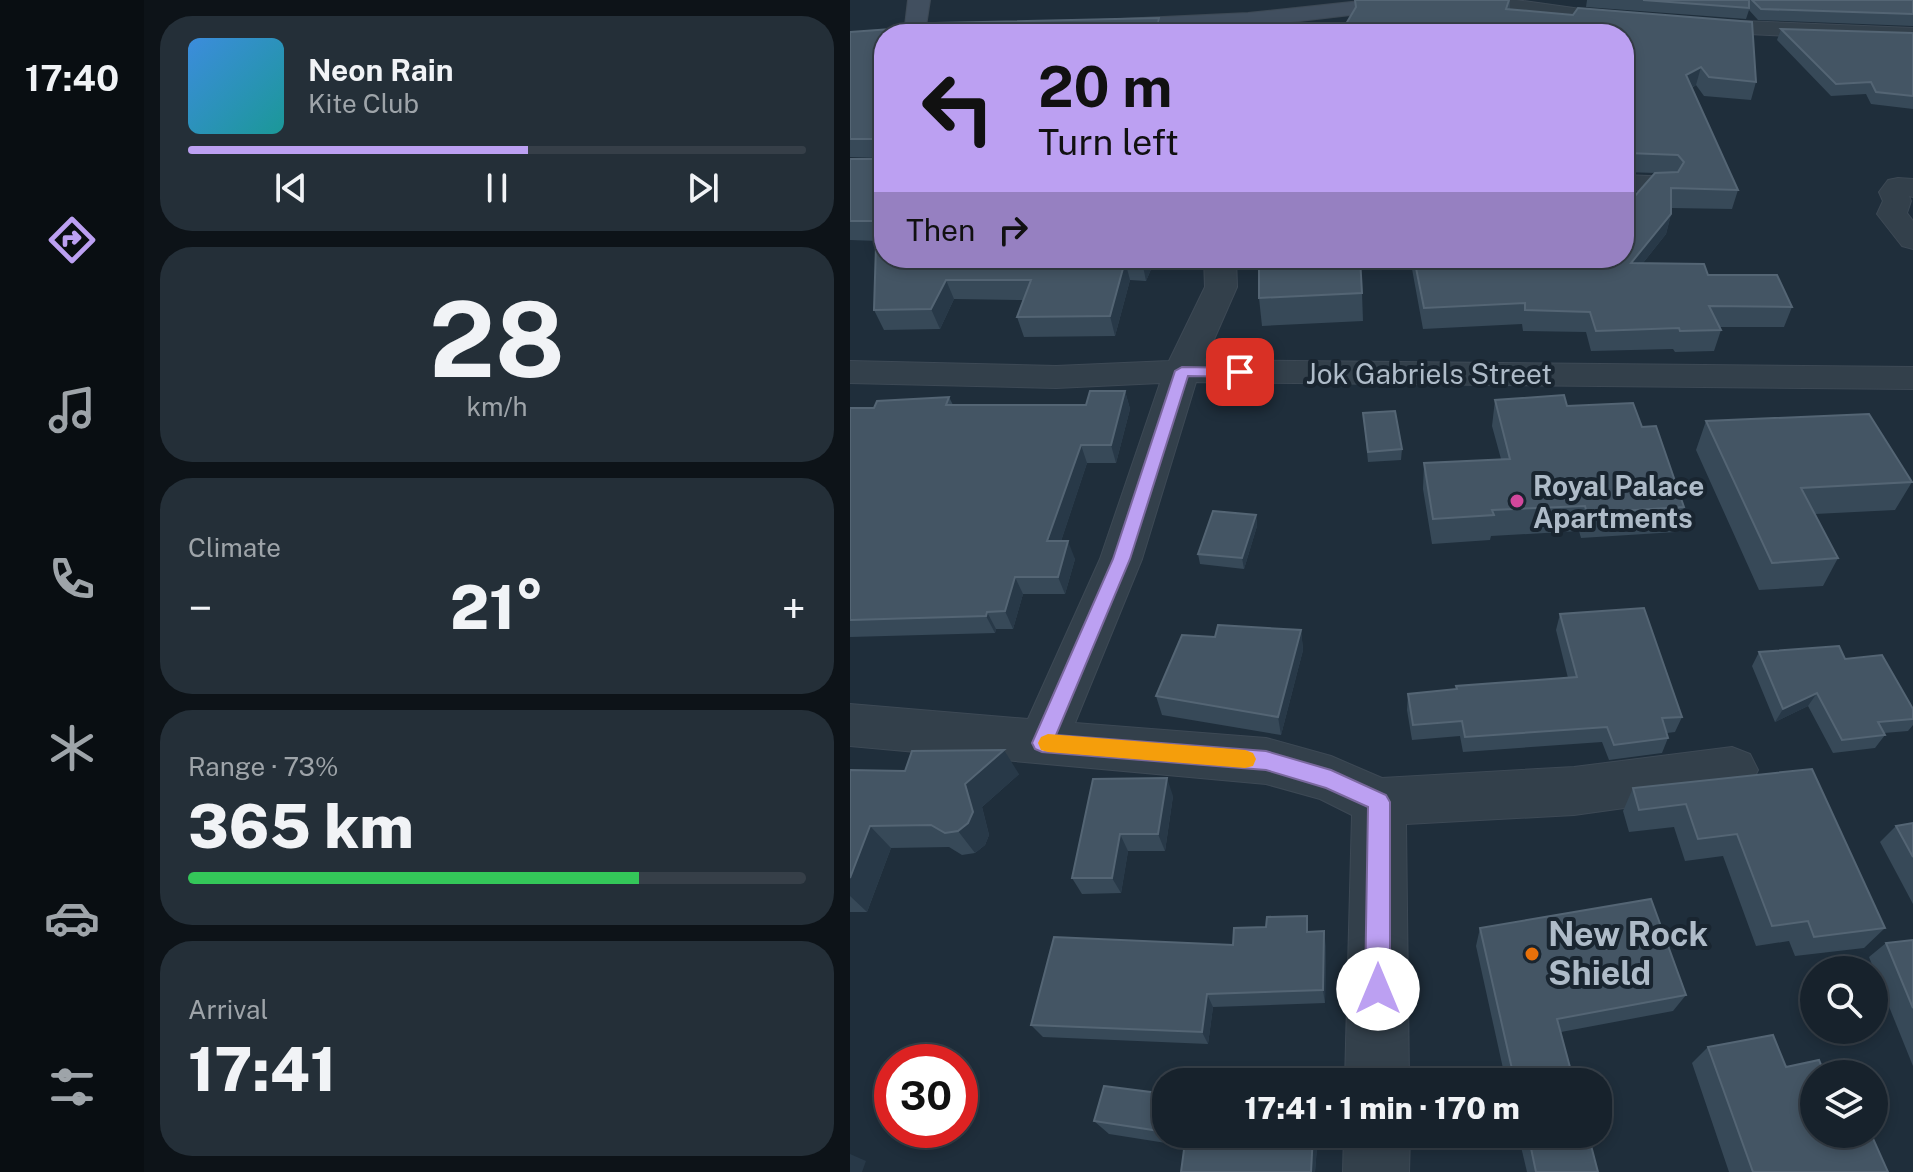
<!DOCTYPE html>
<html lang="en">
<head>
<meta charset="utf-8">
<style>
	body { margin:0; font-family:"Public Sans",sans-serif; background:#242f38; color:#f1f3f6; height:100vh; display:flex; flex-direction:column; font-size:30px; white-space:nowrap }
	* { box-sizing:border-box; margin:0 }
	p { font-size:26px; color:#9ea4a9 }
	.icon { flex:none; width:44px; height:44px; fill:none; stroke:currentColor; stroke-width:2; stroke-linecap:round; stroke-linejoin:round }
	.map { position:relative; flex:1; overflow:hidden }
	.drawer { display:flex; flex-direction:column; gap:16px; padding:16px; background:#0d1318; width:706px }
	.drawer>* { flex:none }
	.guide { position:absolute; left:24px; top:24px; width:760px; height:244px; border-radius:32px; box-shadow:0 4px 12px #0003,0 0 0 2px #363f48; background:#bca0f2; color:#111; overflow:hidden }
	.controls { position:absolute; left:950px; top:956px; display:grid; gap:16px }
	.controls a { display:grid; place-items:center; width:88px; height:88px; border-radius:50%; background:#17222c; box-shadow:0 4px 12px #0003,0 0 0 2px #363f48; font-size:40px }
	.speed { position:absolute; left:24px; top:1044px; display:flex; gap:16px; font-size:40px; font-weight:700; text-align:center }
	.speed>* { display:grid; place-content:center; width:104px; height:104px; border-radius:50%; background:#17222c; box-shadow:0 4px 12px #0003,0 0 0 2px #363f48; line-height:1 }
	.speed .limit { border:12px solid #d22; background:#fff; color:#111 }
	.pin { position:absolute; display:grid; place-items:center; width:68px; height:68px; color:#fff; margin:-34px; border-radius:16px; box-shadow:0 4px 12px #0006 }
	.me { position:absolute; width:88px; margin:-44px; rotate:0deg; stroke-linejoin:round; filter:drop-shadow(0 0 6px #0008) }
	.turn { display:flex; align-items:center; gap:28px; height:168px; padding:0 32px; font-size:36px }
	.turn .icon { width:104px; height:104px; stroke-width:2.5 }
	.turn b { display:block; font-size:56px; line-height:68px }
	.then { display:flex; align-items:center; height:76px; padding:0 32px; background:#0003; gap:16px; font-size:30px }
	.big { font-size:60px; font-weight:800; line-height:1.1 }
	.drawer .card { flex:1; display:flex; flex-direction:column; justify-content:center; gap:12px; min-width:0; padding:0 28px; border-radius:32px; background:#242f38 }
	.drawer .dial { align-items:center; gap:0 }
	.dial b { font-size:104px; line-height:1 }
	.song { display:flex; align-items:center; gap:24px }
	.cover { width:96px; height:96px; border-radius:12px; background:linear-gradient(135deg,hsl(210 70% 55%),hsl(180 70% 35%)) }
	.played { height:8px; border-radius:4px; background:linear-gradient(90deg,#bca0f2 55%,#363f48 55%) }
	.keys { display:flex; justify-content:space-around; direction:ltr }
	.heat { display:flex; justify-content:space-between; align-items:center; font-size:44px; direction:ltr }
	.charge { height:12px; border-radius:6px; background:linear-gradient(90deg,#34c759 73%,#363f48 0) }
	.trip { position:absolute; left:302px; top:1068px; width:460px; height:80px; border-radius:32px; background:#17222c; box-shadow:0 4px 12px #0003,0 0 0 2px #363f48; font-weight:800; line-height:80px; text-align:center }
	main { display:flex; flex:1; min-height:0 }
	.dock { display:flex; flex-direction:column; width:144px; justify-content:space-around; align-items:center; background:#090e12; color:#9ea4a9 }
	.dock .icon { width:56px; height:56px }
	.dock .selected { color:#bca0f2 }
	.dock b { font-size:36px; color:#f1f3f6 }
	.map>svg:first-child { display:block }
	.lines { fill:none; stroke-linecap:round; stroke-linejoin:round }
	.minor-casing { stroke:#3d4955; stroke-width:2 }
	.secondary-casing { stroke:#3d4955; stroke-width:2 }
	.minor { fill:#33404b; fill-rule:evenodd }
	.secondary { fill:#414f5f; fill-rule:evenodd }
	.wall { fill:#374958 }
	.shaded-wall { fill:#283948 }
	.building { fill:#445564; stroke:#546574; stroke-width:2 }
	.route { fill:#bca0f2; stroke:#7a689d; stroke-width:2 }
	.slow { fill:#f59e0b }
	.hotel-dot { fill:#d1479c; stroke:#192530; stroke-width:3 }
	.food-dot { fill:#e8710a; stroke:#192530; stroke-width:3 }
	.labels { text-anchor:middle; dominant-baseline:central; stroke-width:8; stroke-linejoin:round; paint-order:stroke }
	.street-label { font-size:28px; fill:#aebbc8; stroke:#192530 }
	.poi-label { font-size:28px; font-weight:bold; fill:#aebbc8; stroke:#192530; text-anchor:start }
	.near-poi-label { font-size:34px; font-weight:bold; fill:#aebbc8; stroke:#192530; text-anchor:start }
</style>
</head>
<body>
<main>
<nav class="dock">
<b>17:40</b>
<svg class="icon selected" aria-label="directions" viewBox="0 0 24 24"><path d="M12 3l9 9-9 9-9-9zM9 14v-3h6M13 9l2 2-2 2"/></svg>
<svg class="icon" aria-label="music" viewBox="0 0 24 24"><path d="M9 18V5l10-2v13"/><circle cx="6" cy="18" r="3"/><circle cx="16" cy="16" r="3"/></svg>
<svg class="icon" aria-label="phone" viewBox="0 0 24 24"><path d="M5 4h4l2 5-3 2q2 4 5 5l2-3 5 2v4C11 20 4 13 5 4z"/></svg>
<svg class="icon" aria-label="climate" viewBox="0 0 24 24"><path d="M12 3v18M4 7l16 10M4 17L20 7"/></svg>
<svg class="icon" aria-label="car" viewBox="0 0 24 24"><path d="M5 17H2v-5l4-1 3-4h7l3 4 3 1v5h-3M9 17h6M6 11h13"/><circle cx="7" cy="17" r="2"/><circle cx="17" cy="17" r="2"/></svg>
<svg class="icon" aria-label="filters" viewBox="0 0 24 24"><path d="M4 7h16M4 17h16"/><circle cx="9" cy="7" r="2"/><circle cx="15" cy="17" r="2"/></svg>
</nav>
<section class="drawer">
<div class="card">
<div class="song"><i class="cover"></i><div><b>Neon Rain</b><p>Kite Club</p></div></div>
<div class="played"></div>
<div class="keys"><svg class="icon" aria-label="previous" viewBox="0 0 24 24"><path d="M18 5L8 12l10 7zM5 5v14"/></svg><svg class="icon" aria-label="pause" viewBox="0 0 24 24"><path d="M8 5v14M16 5v14"/></svg><svg class="icon" aria-label="next" viewBox="0 0 24 24"><path d="M6 5l10 7-10 7zM19 5v14"/></svg></div>
</div>
<div class="card dial"><b>28</b><p>km/h</p></div>
<div class="card"><p>Climate</p>
<div class="heat"><a>−</a><b class="big">21°</b><a>+</a></div>
</div>
<div class="card"><p>Range · 73%</p><b class="big">365 km</b><div class="charge"></div></div>
<div class="card"><p>Arrival</p><b class="big">17:41</b></div>
</section>
<div class="map">
<svg width="1063" height="1172" viewBox="0 0 1063 1172">
	<rect width="100%" height="100%" fill="#1f2e3b"/>
	<g class="lines">
		<!-- minor casing -->
		<g class="minor-casing">
			<g id="minor">
				<path d="M628 0H666L745 11 756 18C742 35 654 10 632 4Z"/>
				<path d="M842 19 1063 28V42L834 31 831 26 834 21Z"/>
				<path d="M774 175 823 177 827 183 823 189 774 191Z"/>
				<path d="M1048 178 1063 179V197L1059 196 1061 201 1057 213 1063 221V249L1052 246 1027 214 1033 201 1029 192 1038 180Z"/>
				<path d="M354 258H386L387 287 355 360 1063 367V389L346 382 292 559 225 723 416 738 481 756 532 778 724 767 882 747 900 754 908 770 900 786 882 793 724 815 556 824 559 1082H495L502 815 470 799 416 784 0 746V704L178 719 250 559 310 383 206 388 0 383V361L206 366 319 361 355 287Z"/>
				<path d="M494 1134H560L559 1172H493Z"/>
			</g>
		</g>
		<!-- secondary casing -->
		<g class="secondary-casing">
			<g id="secondary">
				<path d="M58 0H80L76 26 116 25 127 32 54 34Z"/>
				<path d="M520 0H588L577 6 398 27 249 34 238 27 249 20 398 13Z"/>
			</g>
		</g>
		<!-- minor -->
		<use href="#minor" class="minor"/>
		<!-- secondary -->
		<use href="#secondary" class="secondary"/>
	</g>
	<!-- wall -->
	<g class="wall">
		<path d="M505 0H660V9L723 15 728 8 902 22 906 82 901 100 854 96 846 85 842 88 888 190 882 209 821 208V214L816 234 793 263 854 264 858 275H927L942 307 934 327H869L871 330 864 351 825 352 823 349 741 351 736 332 673 331 672 324 573 329 560 258H774V216L776 206 806 173 774 172V34H490L505 8Z"/>
		<path d="M737 0H1063V26L908 20 899 10 896 19 736 7Z"/>
		<path d="M309 18 311 34H34V258H343V259L305 260 296 281 280 280 265 336 174 337 167 317 174 300 104 299 90 329 34 330 24 310 29 241 0 240V159H28V158L0 157V32Z"/>
		<path d="M931 29 1063 33V109L1021 104 1016 94 981 96 927 40Z"/>
		<path d="M512 293 513 321 412 326 409 298Z"/>
		<path d="M275 391 280 409 266 463H237L211 541 225 559 215 594H173L163 629H146L145 633 0 637V408H24L99 397 103 405H236Z"/>
		<path d="M645 400 717 406 792 427 834 507 826 532 731 538 729 531 641 536 640 540 582 544 573 489 574 463 651 459 642 426Z"/>
		<path d="M513 413 552 449 551 460 518 462Z"/>
		<path d="M856 421 1062 482 1045 510 965 514 988 558 973 586 909 590 846 450Z"/>
		<path d="M406 515 407 526 394 569 350 564 348 554Z"/>
		<path d="M710 614 832 717 825 732 817 733 818 738 812 753 759 760 752 742 613 752 610 736 562 740 557 710 558 694 606 689V686L718 678 706 630Z"/>
		<path d="M451 630 453 650 431 735 312 715 306 696 365 637Z"/>
		<path d="M909 652 995 659 1063 709V725L1058 731 1034 733 1035 735 1025 748 983 753 958 706 925 722 902 666Z"/>
		<path d="M962 769 1035 928 1014 948 945 956 939 941 906 946 873 856 835 861 824 827 779 832 773 811 783 788Z"/>
		<path d="M0 770 169 774 132 807 139 835 135 845 125 853 112 855 99 847 41 848 17 912H0Z"/>
		<path d="M243 779 323 796 315 851H278L271 893 232 894 222 878Z"/>
		<path d="M1063 823V904L1030 842 1046 826Z"/>
		<path d="M630 928 836 995 823 1011 711 1032 724 1082H656L626 946Z"/>
		<path d="M460 932 476 946 475 1003 363 1007 358 1044 193 1037 181 1025Z"/>
		<path d="M1063 940V1066L1019 957 1036 943Z"/>
		<path d="M858 1047 964 1134 1038 1172H879L842 1063Z"/>
		<path d="M316 1094V1134H468L465 1172H331L335 1146 259 1134 244 1121Z"/>
		<path d="M668 1134H738L748 1172H677Z"/>
	</g>
	<!-- shaded-wall -->
	<g class="shaded-wall">
		<path d="M309 18 311 34H306Z"/>
		<path d="M851 67 846 85 832 93 836 75Z"/>
		<path d="M821 214 816 234 777 283 781 263Z"/>
		<path d="M293 258H305V260L296 281 292 261Z"/>
		<path d="M275 261 280 280 265 336 260 316Z"/>
		<path d="M96 280 104 299 90 329 81 309Z"/>
		<path d="M275 391 280 409 266 463 261 445Z"/>
		<path d="M231 445 237 463 205 559 197 541Z"/>
		<path d="M406 515 407 526 394 569 392 558Z"/>
		<path d="M218 541 225 559 215 594 208 577Z"/>
		<path d="M165 577 173 594 163 629 155 611Z"/>
		<path d="M137 612 146 629 145 633 136 616Z"/>
		<path d="M451 630 453 650 431 735 428 717Z"/>
		<path d="M967 693 958 706 925 722 933 709Z"/>
		<path d="M154 750 169 774 132 807 139 835 135 845 125 853 108 831 115 784Z"/>
		<path d="M317 778 323 796 315 851 308 834Z"/>
		<path d="M20 826 41 848 17 912 0 896V878Z"/>
		<path d="M270 834 278 851 271 893 262 878Z"/>
		<path d="M474 931 476 946 475 1003 473 990Z"/>
		<path d="M357 994 363 1007 358 1044 352 1032Z"/>
		<path d="M463 1134H468L465 1172H461Z"/>
		<path d="M0 1154 16 1161 12 1172H0Z"/>
	</g>
	<!-- building -->
	<g class="building">
		<path d="M505 0H659L656 9 723 15 728 8 902 22 906 82 859 77 851 67 836 75 888 190 821 188V214L781 263 854 264 858 275H927L942 307 859 306 871 330 830 331 829 328 746 331 740 312 675 310V303L574 308 564 258H774L776 206 805 173 828 172 834 162 828 155 778 153 774 159V34H490L506 7Z"/>
		<path d="M793 0H899V8Z"/>
		<path d="M902 0H1063V14L911 9Z"/>
		<path d="M309 18 306 34H34V228H27V221H0V159H28L29 139H0V32L83 26 85 23Z"/>
		<path d="M931 29 1063 33V96L1026 92 1021 82 986 84Z"/>
		<path d="M34 232V258H293L292 261H275L260 316 167 317 181 280H96L81 309 24 310 26 245Z"/>
		<path d="M409 258H510L512 293 409 298Z"/>
		<path d="M240 391H275L261 445H231L197 541H218L208 577H165L155 611 137 612 136 616 0 620V408H24L27 401 99 397 96 405H236Z"/>
		<path d="M714 395 717 406 783 403 792 427 806 426 834 507 737 513 735 506 642 510 644 515 583 519 574 463 660 459 645 400Z"/>
		<path d="M545 411 552 449 518 452 513 413Z"/>
		<path d="M1019 414 1062 482 951 488 988 558 922 563 856 421Z"/>
		<path d="M363 511 406 515 392 558 348 554Z"/>
		<path d="M794 608 832 717 812 718 818 738 764 745 757 727 615 737 612 721 563 725 558 694 607 689 606 686 727 677 710 614Z"/>
		<path d="M368 625 451 630 428 717 306 696 332 635 365 637Z"/>
		<path d="M989 646 995 659 1032 655 1063 709V719L1028 722 1035 735 992 740 967 693 933 709 909 652Z"/>
		<path d="M154 750 115 784 123 812 118 823 108 831 95 833 81 825 20 826 0 878V770L55 771 62 751Z"/>
		<path d="M962 769 1035 928 964 937 958 921 922 926 887 834 848 839 836 804 789 810 783 788Z"/>
		<path d="M317 778 308 834H270L262 878H222L243 779Z"/>
		<path d="M1063 823V857L1046 826Z"/>
		<path d="M801 899 836 995 707 1019 724 1082H665L630 928Z"/>
		<path d="M457 916V932L474 931 473 990 357 994 352 1032 181 1025 204 937 383 945 384 928 416 927 417 917Z"/>
		<path d="M1063 940V1008L1036 943Z"/>
		<path d="M923 1035 936 1067 969 1060 975 1074H964V1134H1021L1038 1172H903L858 1047Z"/>
		<path d="M254 1086 316 1094V1132L244 1121Z"/>
		<path d="M329 1134H463L461 1172H331L336 1135Z"/>
		<path d="M678 1134H738L748 1172H686Z"/>
	</g>
	<!-- route -->
	<path class="route" d="M332 367 390 368 397 372 390 377 338 376 280 559 206 735 416 751 481 770 536 795 540 802V989L536 997 528 1001 519 997 515 989 518 807 476 788 416 770 192 752 185 749 182 743 263 559 325 371Z"/>
	<!-- slow -->
	<path class="slow" d="M198 734 395 750 403 753 406 759 403 766 395 768 198 752 191 750 188 743 191 737Z"/>
	<!-- markers -->
	<circle class="hotel-dot" cx="667" cy="501" r="8"/>
	<circle class="food-dot" cx="682" cy="954" r="8"/>
	<g class="labels">
		<!-- street labels -->
		<g class="street-label">
			<text x="579" y="373">Jok Gabriels Street</text>
		</g>
		<!-- poi labels -->
		<g class="poi-label">
			<text x="683" y="485">Royal Palace<tspan x="683" dy="32">Apartments</tspan></text>
		</g>
		<!-- near-poi labels -->
		<g class="near-poi-label">
			<text x="698" y="934">New Rock<tspan x="698" dy="39">Shield</tspan></text>
		</g>
	</g>
</svg>
<div class="controls">
<a><svg class="icon" aria-label="search" viewBox="0 0 24 24"><circle cx="10" cy="10" r="6"/><path d="M15 15l6 6"/></svg></a>
<a><svg class="icon" aria-label="layers" viewBox="0 0 24 24"><path d="M12 4l9 5-9 5-9-5zM3 14l9 5 9-5"/></svg></a>
</div>
<div class="speed"><div class="limit">30</div></div>
<div class="pin" style="left:390px;top:372px;background:#d93025"><svg class="icon" aria-label="arrive" viewBox="0 0 24 24"><path d="M6 21V4h12l-3 4 3 4H6"/></svg></div>
<svg class="me" style="left:528px;top:989px" viewBox="-20 -20 40 40"><circle r="19" fill="#fff"/><path d="M0-13L10 11 0 6-10 11z" fill="#bca0f2"/></svg>
<div class="trip">17:41 · 1 min · 170 m</div>
<div class="guide">
<div class="turn"><svg class="icon" aria-label="left" viewBox="0 0 24 24"><path d="M17 20v-9H6M10 6l-5 5 5 5"/></svg><div><b>20 m</b>Turn left</div></div>
<div class="then">Then<svg class="icon" aria-label="right" viewBox="0 0 24 24"><path d="M7 20v-9h11M14 6l5 5-5 5"/></svg></div>
</div>
</div>
</main>
</body>
</html>
